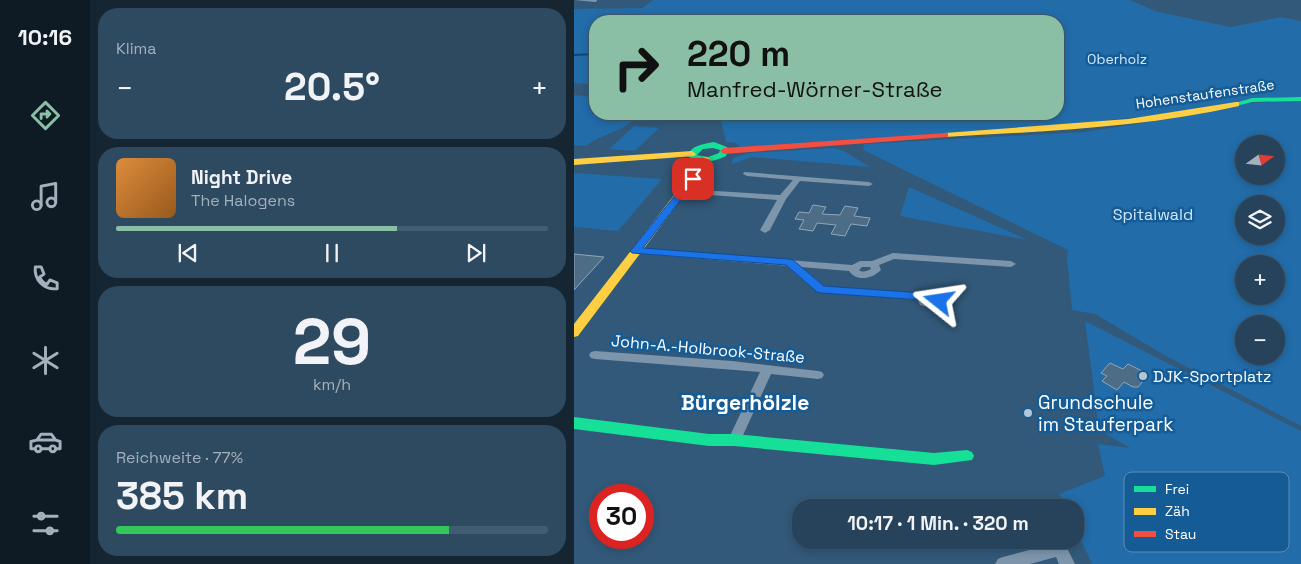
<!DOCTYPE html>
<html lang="de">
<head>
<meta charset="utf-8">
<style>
	body { margin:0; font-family:"Space Grotesk",sans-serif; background:#2e4a61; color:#f1f3f6; height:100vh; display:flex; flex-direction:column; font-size:19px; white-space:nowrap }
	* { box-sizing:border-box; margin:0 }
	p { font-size:16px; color:#a4b0bb }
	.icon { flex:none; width:28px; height:28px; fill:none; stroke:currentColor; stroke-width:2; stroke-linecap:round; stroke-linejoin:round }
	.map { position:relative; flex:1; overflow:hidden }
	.panel { display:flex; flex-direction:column; gap:8px; padding:8px; background:#152532; width:484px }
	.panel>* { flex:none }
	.hud { position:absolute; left:15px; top:15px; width:475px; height:105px; border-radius:20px; box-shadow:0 2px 8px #0003,0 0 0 1px #425c71; background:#8abfa5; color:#111; overflow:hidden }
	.needle { width:32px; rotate:75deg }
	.controls { position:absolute; left:661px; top:135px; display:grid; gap:10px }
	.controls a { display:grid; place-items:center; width:50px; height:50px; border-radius:50%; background:#26435b; box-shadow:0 2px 8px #0003,0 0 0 1px #425c71; font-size:25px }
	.speed { position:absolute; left:15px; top:484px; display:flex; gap:10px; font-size:25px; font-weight:700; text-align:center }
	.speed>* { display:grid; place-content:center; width:65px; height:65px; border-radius:50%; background:#26435b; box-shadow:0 2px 8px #0003,0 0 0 1px #425c71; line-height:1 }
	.speed .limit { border:8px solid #d22; background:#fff; color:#111 }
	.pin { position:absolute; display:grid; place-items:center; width:42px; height:42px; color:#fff; margin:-21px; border-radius:10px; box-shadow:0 2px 8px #0006 }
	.me { position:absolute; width:55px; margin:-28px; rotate:285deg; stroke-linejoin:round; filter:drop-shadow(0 0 4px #0008) }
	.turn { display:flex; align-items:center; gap:18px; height:105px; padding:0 15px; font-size:22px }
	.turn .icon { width:65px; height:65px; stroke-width:2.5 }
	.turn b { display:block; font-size:35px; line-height:42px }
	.big { font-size:38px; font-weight:600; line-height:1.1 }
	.panel .widget { flex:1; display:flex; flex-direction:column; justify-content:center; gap:8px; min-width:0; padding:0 18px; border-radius:20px; background:#2e4a61 }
	.panel .dial { align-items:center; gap:0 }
	.dial b { font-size:65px; line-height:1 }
	.song { display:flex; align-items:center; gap:15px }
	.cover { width:60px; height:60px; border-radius:8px; background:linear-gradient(135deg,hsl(30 70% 55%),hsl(30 70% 35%)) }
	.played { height:5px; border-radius:2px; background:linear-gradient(90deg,#8abfa5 65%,#425c71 65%) }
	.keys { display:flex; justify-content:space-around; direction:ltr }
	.heat { display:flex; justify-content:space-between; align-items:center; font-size:28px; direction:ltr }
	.charge { height:8px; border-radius:4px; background:linear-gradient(90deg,#34c759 77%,#425c71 0) }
	.trip { position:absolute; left:218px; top:499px; width:292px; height:50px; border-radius:20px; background:#26435b; box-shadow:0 2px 8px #0003,0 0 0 1px #425c71; font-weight:600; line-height:50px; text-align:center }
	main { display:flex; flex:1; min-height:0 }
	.dock { display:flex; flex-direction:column; width:90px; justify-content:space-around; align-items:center; background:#0f1b24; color:#a4b0bb }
	.dock .icon { width:35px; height:35px }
	.dock .selected { color:#8abfa5 }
	.dock b { font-size:22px; color:#f1f3f6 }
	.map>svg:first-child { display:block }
	.green { fill:#216ca9; fill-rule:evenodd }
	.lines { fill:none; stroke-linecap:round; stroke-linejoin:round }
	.stream { stroke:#114674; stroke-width:2 }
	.building { fill:#4d6d86; stroke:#91a7b9 }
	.street { fill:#7c95ab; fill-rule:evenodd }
	.fast { fill:#16e098; fill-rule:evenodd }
	.slow { fill:#ffcf43; fill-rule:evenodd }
	.jam { fill:#f24e42; fill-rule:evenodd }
	.route { fill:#1a73e8; stroke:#114b97 }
	.poi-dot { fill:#b7c5d0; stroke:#155c96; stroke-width:2 }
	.labels { text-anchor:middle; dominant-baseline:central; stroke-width:5; stroke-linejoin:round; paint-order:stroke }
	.far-park-label { font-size:14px; fill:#cfe8fc; stroke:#155c96 }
	.far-street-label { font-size:14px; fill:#fff; stroke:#155c96 }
	.park-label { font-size:16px; fill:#cfe8fc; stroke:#155c96 }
	.street-label { font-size:16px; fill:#fff; stroke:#155c96 }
	.poi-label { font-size:16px; fill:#fff; stroke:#155c96; text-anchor:start }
	.near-poi-label { font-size:19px; fill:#fff; stroke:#155c96; text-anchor:start }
	.near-neighbourhood-label { font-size:21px; font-weight:bold; fill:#fff; stroke:#155c96 }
	.key { fill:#155c96; stroke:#5b8db6; stroke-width:1 }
	.key-label { font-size:14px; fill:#fff }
</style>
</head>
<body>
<main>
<nav class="dock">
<b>10:16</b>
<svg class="icon selected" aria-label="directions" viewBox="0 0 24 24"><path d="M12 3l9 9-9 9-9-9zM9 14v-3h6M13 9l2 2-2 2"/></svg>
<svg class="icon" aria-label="music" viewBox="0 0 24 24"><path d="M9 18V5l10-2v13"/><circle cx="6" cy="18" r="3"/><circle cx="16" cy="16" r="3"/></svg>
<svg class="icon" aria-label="phone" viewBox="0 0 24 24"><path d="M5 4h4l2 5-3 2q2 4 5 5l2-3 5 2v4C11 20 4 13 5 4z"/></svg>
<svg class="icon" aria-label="climate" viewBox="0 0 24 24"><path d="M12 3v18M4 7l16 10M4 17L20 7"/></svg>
<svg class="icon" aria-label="car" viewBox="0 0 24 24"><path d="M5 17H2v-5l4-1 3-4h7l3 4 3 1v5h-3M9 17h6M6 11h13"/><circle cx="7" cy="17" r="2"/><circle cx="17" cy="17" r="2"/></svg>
<svg class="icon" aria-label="filters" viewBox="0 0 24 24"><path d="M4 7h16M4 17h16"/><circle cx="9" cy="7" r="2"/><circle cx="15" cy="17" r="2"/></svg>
</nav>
<section class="panel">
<div class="widget"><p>Klima</p>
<div class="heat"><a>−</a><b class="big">20.5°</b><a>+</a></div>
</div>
<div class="widget">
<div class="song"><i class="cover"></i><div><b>Night Drive</b><p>The Halogens</p></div></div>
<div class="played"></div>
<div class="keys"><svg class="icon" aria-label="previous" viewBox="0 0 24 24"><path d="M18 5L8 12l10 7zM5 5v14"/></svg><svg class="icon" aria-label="pause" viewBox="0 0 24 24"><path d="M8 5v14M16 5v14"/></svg><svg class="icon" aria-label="next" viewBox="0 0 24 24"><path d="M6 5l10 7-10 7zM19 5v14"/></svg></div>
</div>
<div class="widget dial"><b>29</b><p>km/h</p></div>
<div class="widget"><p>Reichweite · 77%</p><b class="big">385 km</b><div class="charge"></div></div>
</section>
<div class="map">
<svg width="728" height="564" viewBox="0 0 728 564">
	<rect width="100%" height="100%" fill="#325979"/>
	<!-- green -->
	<g class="green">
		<path d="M79 0H556L584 12 657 27 707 17 727 21V98L716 97 618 111 493 125 166 147 162 143 152 142 145 114H484V21H21V85L0 83V9L68 8Z"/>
		<path d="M0 95 21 97V114H61L59 121C44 133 25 135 12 146L0 145Z"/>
		<path d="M727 101V426L592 356 521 314 498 310 493 258 494 250 289 150 290 144 510 132 607 117 672 103ZM670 144H702V176H670ZM670 204H702V236H670ZM670 264H702V296H670ZM670 324H702V356H670Z"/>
		<path d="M60 126 85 128 61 151 35 149Z"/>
		<path d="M260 148 270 151 296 167 178 157 158 164 159 158 175 153Z"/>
		<path d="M0 173 88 179 44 231 0 227Z"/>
		<path d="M335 187 454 240 326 216Z"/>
		<path d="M511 321 727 431V564H518L501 528V508L492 507 485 494 531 476 524 444 556 448 525 430Z"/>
	</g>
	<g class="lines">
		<!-- stream -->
		<path class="stream" d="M0 55 21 54"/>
	</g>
	<!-- building -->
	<g class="building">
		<path d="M239 205 252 207 248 214 266 215 271 206 284 208 280 216 296 218 293 226 277 224 271 236 257 234 262 225 243 223 239 231 225 229 230 220 221 219 225 212 235 213Z"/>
		<path d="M0 254 30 257 0 290Z"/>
		<path d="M536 363 549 369 554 364 570 372 564 379 569 381 564 387H559L550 382 543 390 528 381 533 376 527 373Z"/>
	</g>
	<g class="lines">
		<!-- street -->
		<g class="street">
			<path d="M0 0H23V1L21 2Z"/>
			<path d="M170 172 295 182 299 184 295 186 226 181 212 199 196 230 191 233 186 230 203 200 110 193 106 191 110 189 206 195 219 180 173 176 169 174Z"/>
			<path d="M62 248 278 265 286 261H298L319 253 437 261 442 264 437 267 320 259 305 265 307 270C298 279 283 282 275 271L227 267 250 286 347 294 353 291 366 292 370 298V301L358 308 346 305 344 300 247 292 243 291 214 266 59 253 57 251ZM288 267H296L297 269C293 271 289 273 285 270ZM355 297H359L360 299 354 301 353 299Z"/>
			<path d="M21 351 158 361 244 371 248 372 250 375 248 378 244 379 197 374 165 444 160 445 155 444 154 440 186 372 21 359 17 358 15 355 17 352Z"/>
			<path d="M486 542 491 544 501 564H485L482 557 456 564H421L424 559 429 557Z"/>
		</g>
		<!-- fast -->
		<g class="fast">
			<path d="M728 97V101L678 102 662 106 658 104 678 98Z"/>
			<path d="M140 142 153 147 154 149 152 156C140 162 125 165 114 156 117 145 130 144 140 142ZM139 148 146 150 145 153 134 157 123 155 129 149Z"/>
			<path d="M0 417 135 434H160L360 453 393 450 398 452 400 456 398 460 360 465 160 446H135L0 429Z"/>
		</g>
		<!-- slow -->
		<g class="slow">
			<path d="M662 102H665V106C569 128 469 131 371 137L367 135 371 133 554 119Z"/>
			<path d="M118 151 122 154 121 156 0 165V159Z"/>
			<path d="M132 157 135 158V162L4 336 0 337V324L129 158Z"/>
		</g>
		<!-- jam -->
		<path class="jam" d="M371 133H374V137L150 154 146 151 150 148Z"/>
	</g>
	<!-- route -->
	<path class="route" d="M119 176 123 179 69 248 215 259 219 260 250 286 349 293 359 290 368 293 371 301 365 305 361 304 358 298 349 300 247 293 243 292 212 265 58 253 56 251 58 249 116 177Z"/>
	<!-- markers -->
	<g class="poi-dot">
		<circle cx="569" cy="376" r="5"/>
		<circle cx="454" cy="413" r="5"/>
	</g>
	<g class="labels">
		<!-- far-park labels -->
		<g class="far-park-label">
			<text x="543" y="59">Oberholz</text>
		</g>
		<!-- far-street labels -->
		<g class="far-street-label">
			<text transform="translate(631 94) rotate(-8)">Hohenstaufenstraße</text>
		</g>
		<!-- park labels -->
		<g class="park-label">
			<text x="579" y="214">Spitalwald</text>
		</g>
		<!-- street labels -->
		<g class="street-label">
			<text transform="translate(134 349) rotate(5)">John-A.-Holbrook-Straße</text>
		</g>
		<!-- poi labels -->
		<g class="poi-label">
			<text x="579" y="376">DJK-Sportplatz</text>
		</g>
		<!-- near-poi labels -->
		<g class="near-poi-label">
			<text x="464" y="402">Grundschule<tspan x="464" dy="22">im Stauferpark</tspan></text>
		</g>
		<!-- near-neighbourhood labels -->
		<g class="near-neighbourhood-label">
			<text x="171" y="402">Bürgerhölzle</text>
		</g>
	</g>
	<!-- legend -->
	<rect x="550" y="472" width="165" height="80" rx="8" class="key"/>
	<rect x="560" y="486" width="22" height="6" fill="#16e098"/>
	<rect x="560" y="508" width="22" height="7" fill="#ffcf43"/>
	<rect x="560" y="531" width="22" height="6" fill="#f24e42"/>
	<g class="key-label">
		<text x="591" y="494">Frei</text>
		<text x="591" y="516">Zäh</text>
		<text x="591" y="539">Stau</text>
	</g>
</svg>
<div class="controls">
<a><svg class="needle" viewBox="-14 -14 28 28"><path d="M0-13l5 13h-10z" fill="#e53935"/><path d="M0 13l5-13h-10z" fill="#a4b0bb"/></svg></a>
<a><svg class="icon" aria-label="layers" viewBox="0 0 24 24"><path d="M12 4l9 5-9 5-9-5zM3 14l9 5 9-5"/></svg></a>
<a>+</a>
<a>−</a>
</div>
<div class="speed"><div class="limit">30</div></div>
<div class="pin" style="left:119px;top:179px;background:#d93025"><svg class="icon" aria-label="arrive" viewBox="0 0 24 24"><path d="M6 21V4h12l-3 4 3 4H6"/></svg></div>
<svg class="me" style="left:365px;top:301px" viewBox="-20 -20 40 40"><path d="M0-17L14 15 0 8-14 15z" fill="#1a73e8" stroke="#fff" stroke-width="4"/></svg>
<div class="trip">10:17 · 1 Min. · 320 m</div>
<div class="hud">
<div class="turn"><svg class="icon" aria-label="right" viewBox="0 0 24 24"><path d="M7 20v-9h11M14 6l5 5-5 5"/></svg><div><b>220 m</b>Manfred-Wörner-Straße</div></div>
</div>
</div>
</main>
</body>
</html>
